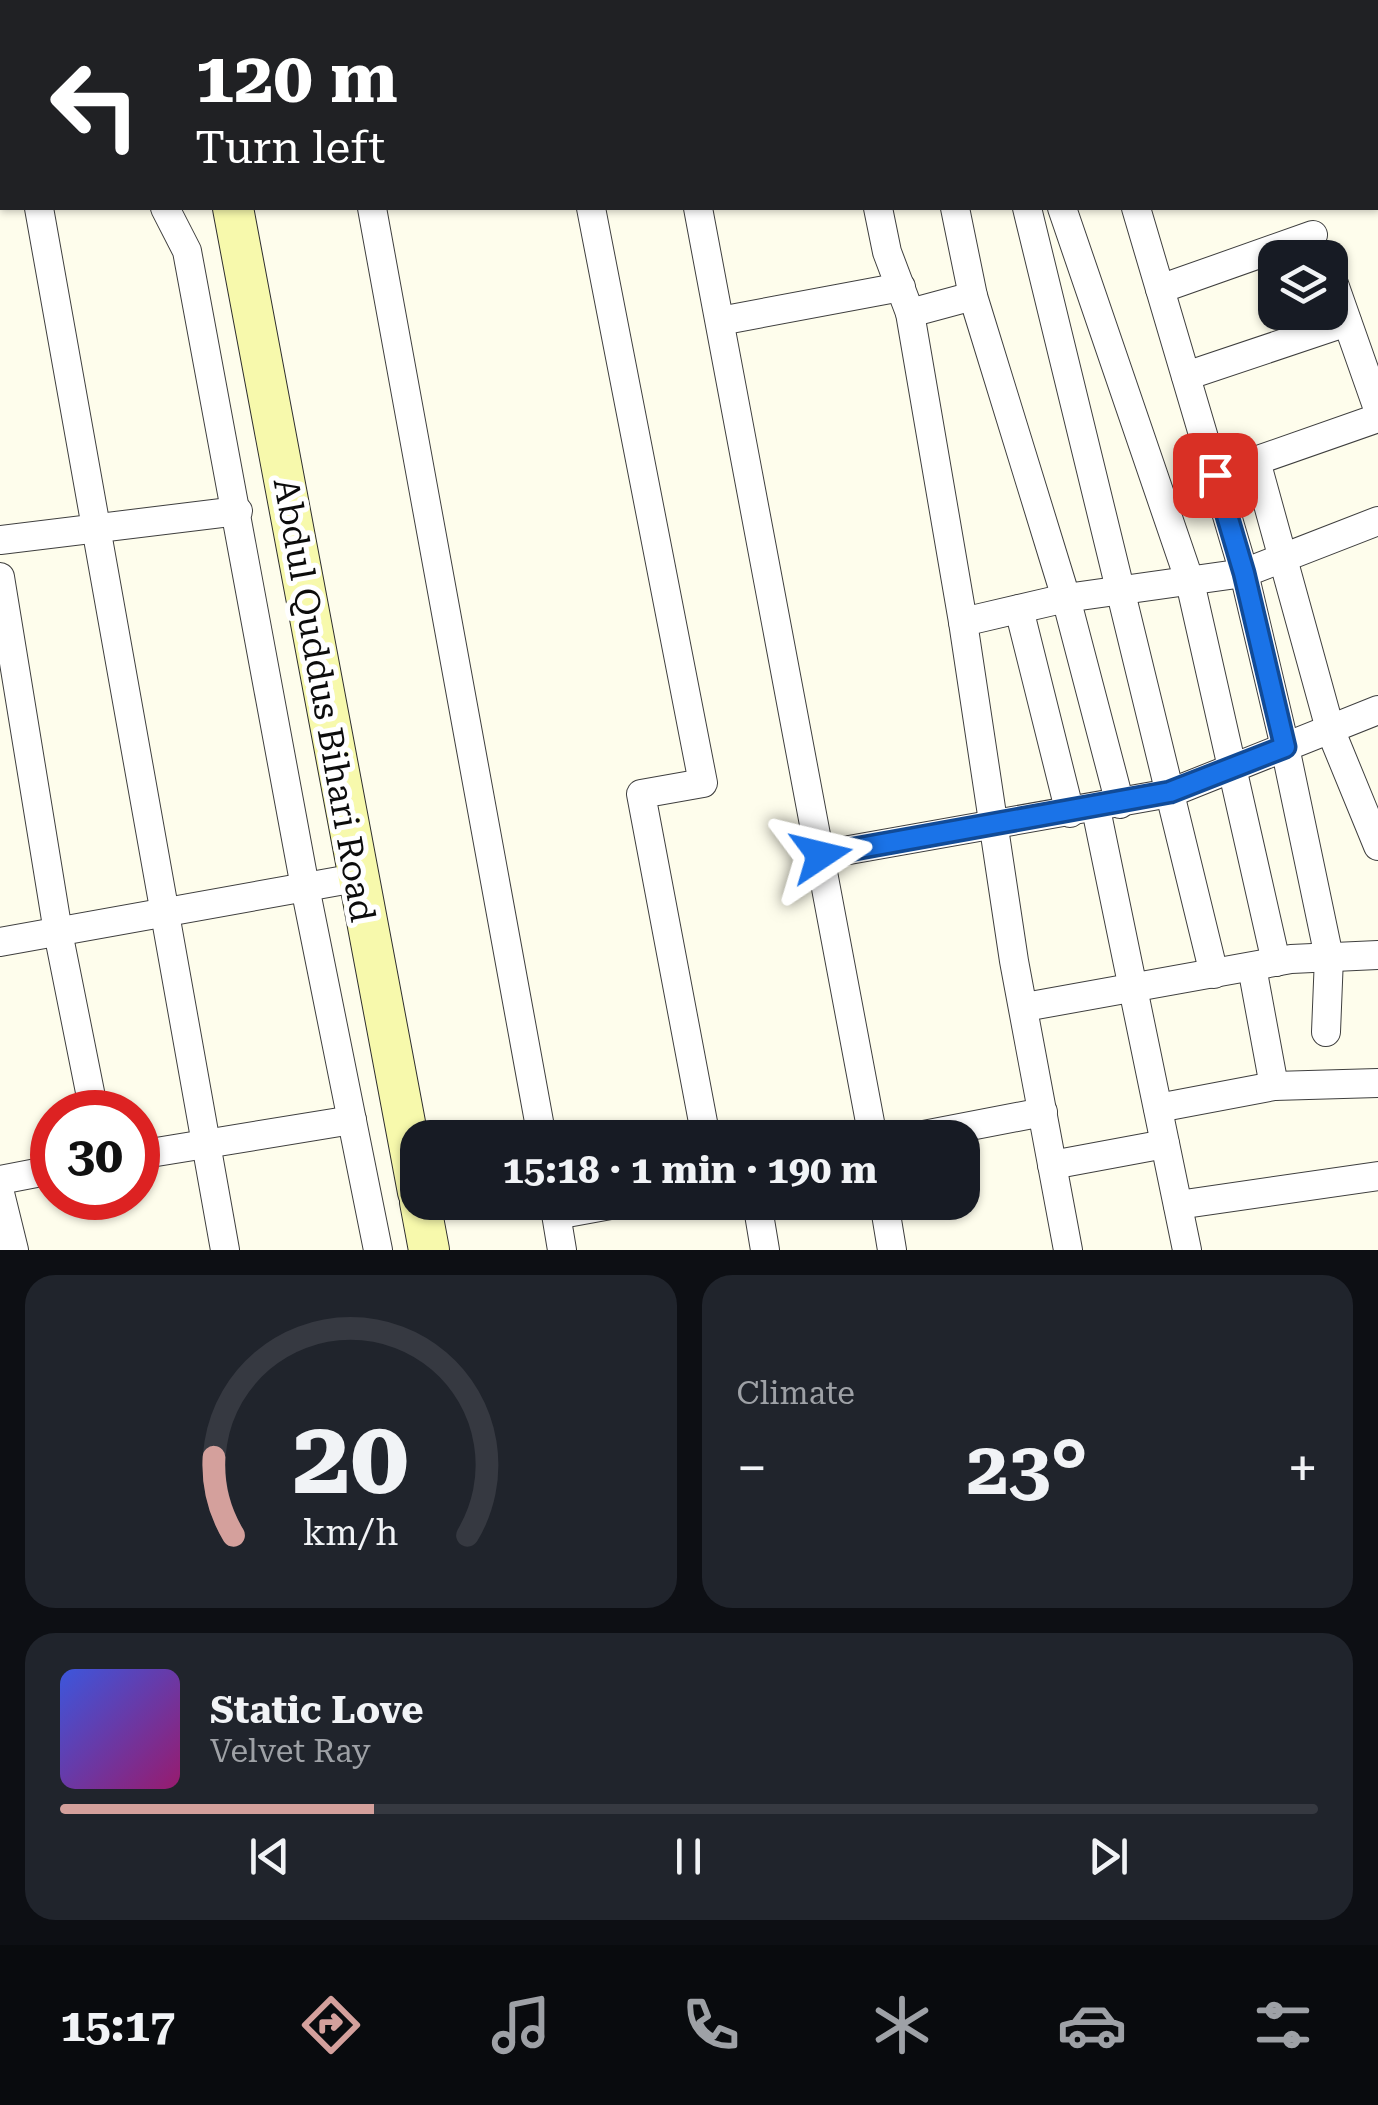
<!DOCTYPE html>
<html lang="en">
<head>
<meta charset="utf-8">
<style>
	body { margin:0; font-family:"Roboto Serif",serif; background:#20242c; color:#f1f3f6; height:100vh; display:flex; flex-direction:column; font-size:38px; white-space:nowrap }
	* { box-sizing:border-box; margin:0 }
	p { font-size:32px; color:#9ea1a6 }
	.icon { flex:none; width:55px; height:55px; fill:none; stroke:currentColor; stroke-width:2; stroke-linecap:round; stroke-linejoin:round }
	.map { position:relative; height:1250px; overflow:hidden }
	.details { display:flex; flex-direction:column; gap:25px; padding:25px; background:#0d0f14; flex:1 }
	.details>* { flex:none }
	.guide { position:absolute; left:0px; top:0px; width:1380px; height:210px; box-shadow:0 2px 8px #0004; background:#202124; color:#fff; overflow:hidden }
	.fabs { position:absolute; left:1258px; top:240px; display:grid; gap:20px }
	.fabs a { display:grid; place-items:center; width:90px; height:90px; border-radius:20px; background:#171b24; box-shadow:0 2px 8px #0004; font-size:50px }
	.speed { position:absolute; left:30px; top:1090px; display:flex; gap:20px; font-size:50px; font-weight:700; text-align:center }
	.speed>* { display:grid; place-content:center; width:130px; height:130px; border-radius:50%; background:#171b24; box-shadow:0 2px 8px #0004; line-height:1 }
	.speed .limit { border:15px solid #d22; background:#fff; color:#111 }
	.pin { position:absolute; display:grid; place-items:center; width:85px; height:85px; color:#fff; margin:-42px; border-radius:20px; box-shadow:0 5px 15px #0006 }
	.me { position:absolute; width:110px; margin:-55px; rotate:80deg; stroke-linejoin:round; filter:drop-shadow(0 0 8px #0008) }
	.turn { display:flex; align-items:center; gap:35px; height:210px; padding:0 30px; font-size:45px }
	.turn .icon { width:130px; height:130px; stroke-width:2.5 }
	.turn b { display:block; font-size:70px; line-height:85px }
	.big { font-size:75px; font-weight:700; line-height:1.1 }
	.details .widget { flex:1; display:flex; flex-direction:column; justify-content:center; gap:15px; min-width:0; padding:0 35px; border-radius:30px; background:#20242c }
	.details .dial { align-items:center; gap:0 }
	.dial svg { height:260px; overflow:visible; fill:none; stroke:#363941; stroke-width:7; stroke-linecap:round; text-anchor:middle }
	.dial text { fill:#f1f3f6; stroke:none }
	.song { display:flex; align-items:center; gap:30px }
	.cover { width:120px; height:120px; border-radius:15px; background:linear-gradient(135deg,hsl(230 70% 55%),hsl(320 70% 35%)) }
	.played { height:10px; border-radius:5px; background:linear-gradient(90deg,#d4a09c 25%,#363941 25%) }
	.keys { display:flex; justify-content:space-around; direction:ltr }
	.heat { display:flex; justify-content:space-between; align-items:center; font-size:55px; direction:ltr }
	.details .tiles { flex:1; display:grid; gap:25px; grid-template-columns:1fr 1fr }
	.widget:last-child { grid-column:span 2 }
	.trip { position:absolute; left:400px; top:1120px; width:580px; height:100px; border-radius:30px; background:#171b24; box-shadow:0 2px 8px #0004; font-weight:700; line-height:100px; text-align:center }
	.dock { display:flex; height:160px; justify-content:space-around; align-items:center; background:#090b0e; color:#9ea1a6 }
	.dock .icon { width:70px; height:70px }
	.dock .active { color:#d4a09c }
	.dock b { font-size:45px; color:#f1f3f6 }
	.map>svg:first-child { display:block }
	.cemetery { fill:#d0ddc0 }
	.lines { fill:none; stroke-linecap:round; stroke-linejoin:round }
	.street-casing { stroke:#3f3f3f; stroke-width:30 }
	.secondary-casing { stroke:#2e2e2e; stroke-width:42 }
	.street { stroke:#fff; stroke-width:28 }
	.secondary { stroke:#f7f9ac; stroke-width:40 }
	.route-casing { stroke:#114b97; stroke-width:25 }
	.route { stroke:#1a73e8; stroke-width:18 }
	.labels { text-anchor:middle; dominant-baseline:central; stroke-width:10; stroke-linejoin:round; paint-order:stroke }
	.street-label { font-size:35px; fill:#0c0c0c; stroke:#fff }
</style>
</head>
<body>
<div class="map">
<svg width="1378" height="1250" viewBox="0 0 1378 1250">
	<rect width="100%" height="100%" fill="#fefdec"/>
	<!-- cemetery -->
	<path class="cemetery" d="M498 0H929L930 2H498Z"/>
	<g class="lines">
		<!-- street casing -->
		<g class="street-casing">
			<g id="street">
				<path d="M2 0 3 2"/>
				<path d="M141 0 142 2"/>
				<path d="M351 2 364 0"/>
				<path d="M1109 2 1121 0"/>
				<path d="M0 118H2"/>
				<path d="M39 208 225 1250"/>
				<path d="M165 208 187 251 305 887 378 1250"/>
				<path d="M372 208 542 1138"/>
				<path d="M591 208 703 783 641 794 706 1138"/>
				<path d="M698 208 873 1138"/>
				<path d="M878 208 887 252 910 313 963 622 1014 961 1068 1250"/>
				<path d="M955 208 973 296 1066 598 1120 804"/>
				<path d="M1027 208 1214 974"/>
				<path d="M1062 208 1190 582 1276 962"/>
				<path d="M1136 208 1244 573 1285 747 1329 957 1326 1032"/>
				<path d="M1334 284 1378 409"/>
				<path d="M1160 289 1313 235"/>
				<path d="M910 313 973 296"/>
				<path d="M720 321 901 287"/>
				<path d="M1186 376 1347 322"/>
				<path d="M1256 461 1330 729 1378 846"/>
				<path d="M1215 475 1378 418"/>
				<path d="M0 540 238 511"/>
				<path d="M0 577 58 932 94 1112"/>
				<path d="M1019 609 1070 813"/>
				<path d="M963 622 1066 598 1244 573 1378 521"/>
				<path d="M1096 809 1187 1250"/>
				<path d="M821 855 1170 793 1378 710"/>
				<path d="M0 942 356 878"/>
				<path d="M1252 967 1274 1086"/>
				<path d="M1025 1007 1291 959 1378 955"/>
				<path d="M1158 1108 1274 1086 1378 1083"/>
				<path d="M908 1138 1043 1112"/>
				<path d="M138 1155 352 1120"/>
				<path d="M1052 1165 1165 1144"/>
				<path d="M0 1180 52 1170"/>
				<path d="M0 1193 14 1250"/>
				<path d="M554 1202 562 1250"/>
				<path d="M757 1202 765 1250"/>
				<path d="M884 1202 892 1250"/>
				<path d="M1178 1205 1378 1176"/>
				<path d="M556 1215 627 1202"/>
			</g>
		</g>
		<!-- secondary casing -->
		<g class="secondary-casing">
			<g id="secondary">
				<path d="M195 0 196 2"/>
				<path d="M233 208 418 1192"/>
				<path d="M420 1202 429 1250"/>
			</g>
		</g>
		<!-- street -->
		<use href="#street" class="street"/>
		<!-- secondary -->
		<use href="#secondary" class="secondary"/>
	</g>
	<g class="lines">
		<!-- route casing -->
		<g class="route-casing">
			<path id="route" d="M821 855 1170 792 1285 747 1244 573 1215 475"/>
		</g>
		<!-- route -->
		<use href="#route" class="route"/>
	</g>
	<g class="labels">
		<!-- street labels -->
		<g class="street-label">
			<text transform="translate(324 700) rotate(80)">Abdul Quddus Bihari Road</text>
		</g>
	</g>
</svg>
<div class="fabs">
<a><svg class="icon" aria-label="layers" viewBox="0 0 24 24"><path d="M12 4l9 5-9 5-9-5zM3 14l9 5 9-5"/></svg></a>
</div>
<div class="speed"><div class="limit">30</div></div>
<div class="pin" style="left:1215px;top:475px;background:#d93025"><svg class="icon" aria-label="arrive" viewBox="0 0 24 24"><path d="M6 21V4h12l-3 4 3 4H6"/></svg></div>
<svg class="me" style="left:821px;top:855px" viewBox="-20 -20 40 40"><path d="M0-17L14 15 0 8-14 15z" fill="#1a73e8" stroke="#fff" stroke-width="4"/></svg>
<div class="trip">15:18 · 1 min · 190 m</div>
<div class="guide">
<div class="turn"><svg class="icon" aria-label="left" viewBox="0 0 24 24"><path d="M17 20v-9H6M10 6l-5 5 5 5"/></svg><div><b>120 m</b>Turn left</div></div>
</div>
</div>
<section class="details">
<div class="tiles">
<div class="widget dial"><svg viewBox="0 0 100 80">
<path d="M14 69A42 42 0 1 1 86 69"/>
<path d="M14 69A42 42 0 0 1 8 45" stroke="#d4a09c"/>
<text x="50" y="56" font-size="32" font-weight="700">20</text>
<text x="50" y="72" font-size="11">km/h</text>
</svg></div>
<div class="widget"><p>Climate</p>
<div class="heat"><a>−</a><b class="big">23°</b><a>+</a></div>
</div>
<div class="widget">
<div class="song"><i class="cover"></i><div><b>Static Love</b><p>Velvet Ray</p></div></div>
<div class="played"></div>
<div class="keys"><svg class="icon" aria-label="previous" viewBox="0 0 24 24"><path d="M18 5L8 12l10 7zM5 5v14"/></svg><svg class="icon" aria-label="pause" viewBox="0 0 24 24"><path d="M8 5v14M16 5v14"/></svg><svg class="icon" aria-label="next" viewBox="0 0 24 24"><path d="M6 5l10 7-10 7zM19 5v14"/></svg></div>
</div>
</div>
</section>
<nav class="dock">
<b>15:17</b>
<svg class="icon active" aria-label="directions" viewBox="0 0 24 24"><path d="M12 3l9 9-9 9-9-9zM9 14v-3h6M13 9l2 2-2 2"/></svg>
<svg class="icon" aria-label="music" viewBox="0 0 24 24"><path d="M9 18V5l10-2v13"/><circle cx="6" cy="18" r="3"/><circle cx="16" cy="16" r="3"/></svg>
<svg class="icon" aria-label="phone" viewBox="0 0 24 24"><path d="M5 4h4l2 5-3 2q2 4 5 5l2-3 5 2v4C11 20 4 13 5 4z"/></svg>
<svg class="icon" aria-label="climate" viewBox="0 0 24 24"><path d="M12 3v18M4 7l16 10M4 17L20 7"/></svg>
<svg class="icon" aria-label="car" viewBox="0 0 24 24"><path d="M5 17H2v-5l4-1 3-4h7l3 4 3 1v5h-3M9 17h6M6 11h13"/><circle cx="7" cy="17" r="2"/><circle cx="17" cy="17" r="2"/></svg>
<svg class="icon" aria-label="filters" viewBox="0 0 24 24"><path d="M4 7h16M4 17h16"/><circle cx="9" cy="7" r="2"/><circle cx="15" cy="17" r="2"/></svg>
</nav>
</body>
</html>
